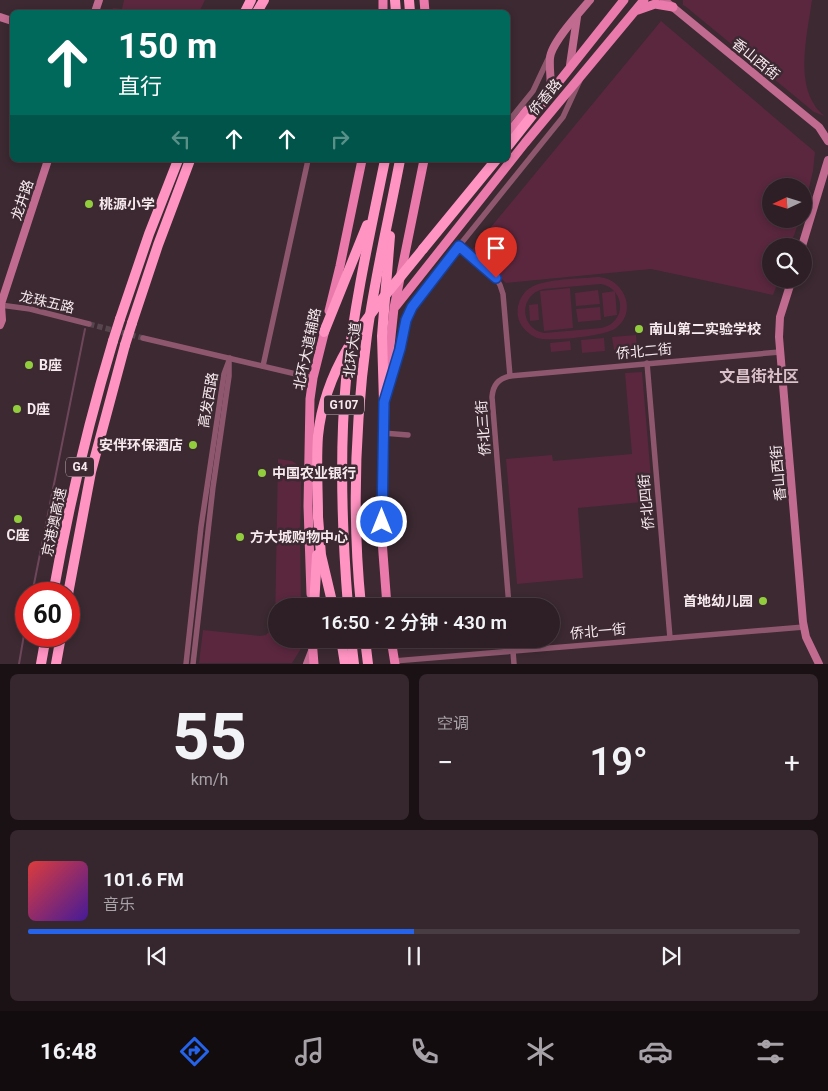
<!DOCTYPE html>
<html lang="zh">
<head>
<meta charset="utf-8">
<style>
	body { margin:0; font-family:Roboto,"Noto Sans SC",sans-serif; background:#35272d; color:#f1f3f6; height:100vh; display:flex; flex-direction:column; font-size:19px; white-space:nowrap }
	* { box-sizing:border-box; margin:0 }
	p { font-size:16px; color:#a7a2a7 }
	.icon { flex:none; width:28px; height:28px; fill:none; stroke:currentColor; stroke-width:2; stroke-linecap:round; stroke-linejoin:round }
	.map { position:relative; height:664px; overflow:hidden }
	.panel { display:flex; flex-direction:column; gap:10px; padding:10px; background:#191114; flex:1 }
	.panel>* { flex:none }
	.guide { position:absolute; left:10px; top:10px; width:500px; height:152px; border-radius:8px; box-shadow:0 2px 8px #0003,0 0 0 1px #483d42; background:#00695c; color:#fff; overflow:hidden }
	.needle { width:32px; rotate:266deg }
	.controls { position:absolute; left:762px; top:178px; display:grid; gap:10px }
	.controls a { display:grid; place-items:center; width:50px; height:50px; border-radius:50%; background:#2d1f25; box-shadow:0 2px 8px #0003,0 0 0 1px #483d42; font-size:25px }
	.speed { position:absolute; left:15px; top:582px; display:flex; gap:10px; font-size:25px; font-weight:700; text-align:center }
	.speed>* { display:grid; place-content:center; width:65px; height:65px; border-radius:50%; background:#2d1f25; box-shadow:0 2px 8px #0003,0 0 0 1px #483d42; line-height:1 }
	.speed .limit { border:8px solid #d22; background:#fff; color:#111 }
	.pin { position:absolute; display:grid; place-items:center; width:42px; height:42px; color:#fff; margin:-51px -21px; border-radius:50% 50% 50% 0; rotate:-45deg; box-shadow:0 0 5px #0007 }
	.pin .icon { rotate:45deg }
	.me { position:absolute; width:55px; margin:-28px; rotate:0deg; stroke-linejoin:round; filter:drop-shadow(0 0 4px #0008) }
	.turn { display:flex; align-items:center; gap:18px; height:105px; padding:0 25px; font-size:22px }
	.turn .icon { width:65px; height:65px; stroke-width:2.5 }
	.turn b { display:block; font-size:35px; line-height:42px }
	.lanes { display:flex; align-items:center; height:48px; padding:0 25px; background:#0003; justify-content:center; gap:25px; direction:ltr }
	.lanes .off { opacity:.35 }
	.big { font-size:38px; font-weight:600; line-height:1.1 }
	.panel .widget { flex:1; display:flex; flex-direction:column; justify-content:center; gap:8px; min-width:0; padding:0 18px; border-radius:8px; background:#35272d }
	.panel .dial { align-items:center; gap:0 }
	.dial b { font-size:65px; line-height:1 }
	.song { display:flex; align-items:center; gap:15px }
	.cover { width:60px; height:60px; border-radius:8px; background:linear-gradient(135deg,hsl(0 70% 55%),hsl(260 70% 35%)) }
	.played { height:5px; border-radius:2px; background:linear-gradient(90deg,#2563eb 50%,#483d42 50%) }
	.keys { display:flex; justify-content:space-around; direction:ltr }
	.heat { display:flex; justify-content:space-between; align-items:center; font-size:28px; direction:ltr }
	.panel .tiles { flex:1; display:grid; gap:10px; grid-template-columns:1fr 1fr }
	.widget:last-child { grid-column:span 2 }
	.trip { position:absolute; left:268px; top:598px; width:292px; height:50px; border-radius:25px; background:#2d1f25; box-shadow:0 2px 8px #0003,0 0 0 1px #483d42; font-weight:600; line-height:50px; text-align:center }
	.tabs { display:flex; height:80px; justify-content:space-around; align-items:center; background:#120c0f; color:#a7a2a7 }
	.tabs .icon { width:35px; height:35px }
	.tabs .on { color:#2563eb }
	.tabs b { font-size:22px; color:#f1f3f6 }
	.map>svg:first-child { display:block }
	.green { fill:#5a273e; fill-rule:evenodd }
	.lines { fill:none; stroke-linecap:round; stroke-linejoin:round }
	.stream { stroke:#6d465a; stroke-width:2 }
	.street-tunnel { stroke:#58464e; stroke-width:5.5; stroke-dasharray:5.5 3; stroke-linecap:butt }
	.street { stroke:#8e576e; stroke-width:5.5 }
	.secondary { stroke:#c16b91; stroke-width:8 }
	.primary { stroke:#e97aab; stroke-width:9 }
	.highway { stroke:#ff93c2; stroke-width:10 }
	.highway-bridge { stroke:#ff93c2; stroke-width:10 }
	.route-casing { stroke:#184099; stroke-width:12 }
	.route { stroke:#2563eb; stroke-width:9 }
	.poi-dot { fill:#92cd3e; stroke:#3c2931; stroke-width:2 }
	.labels { text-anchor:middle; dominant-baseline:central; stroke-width:5; stroke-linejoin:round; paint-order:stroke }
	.shield { fill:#3c2931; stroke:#bfb0b6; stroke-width:1 }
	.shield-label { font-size:12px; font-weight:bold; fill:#f7eaef }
	.street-label { font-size:14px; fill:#f7eaef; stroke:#3c2931 }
	.poi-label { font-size:14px; font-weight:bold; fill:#f7eaef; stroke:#3c2931; text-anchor:start }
	.quarter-label { font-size:16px; font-weight:bold; fill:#d9c0c9; stroke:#3c2931 }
</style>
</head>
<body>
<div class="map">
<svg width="828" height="664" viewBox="0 0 828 664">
	<rect width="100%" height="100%" fill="#3c2931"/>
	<!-- green -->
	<g class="green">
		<path d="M124 0H205L199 12H111L113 8 122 9Z"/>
		<path d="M683 0H812C808 30 796 77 814 104 816 109 821 112 824 116L814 112 685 6 683 5Z"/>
		<path d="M661 21 815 152 813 171 804 209V186H771V219H800L790 246H771V279H779L773 295 651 269 506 283 472 250Z"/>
		<path d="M597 277C623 277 639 311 616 328 607 336 549 342 537 338 530 335 524 330 520 323 515 312 518 299 526 291 539 278 578 279 597 277ZM601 284C626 289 627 323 601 328L544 333C519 328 519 294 544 289Z"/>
		<path d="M570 288 573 328 544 331 540 291Z"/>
		<path d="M598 290 600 304 576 306 575 293Z"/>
		<path d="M615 291 617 315 604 317 602 293Z"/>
		<path d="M538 304 539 320 530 321 529 305Z"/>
		<path d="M600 307 601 320 578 322 576 309Z"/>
		<path d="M636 335 637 348 614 350 612 337Z"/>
		<path d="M604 338 605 351 582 353 581 340Z"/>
		<path d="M570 341 571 350 551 352 550 343Z"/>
		<path d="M642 372 653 501 578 508 583 578 517 584 506 459 552 455 553 461 632 454 625 373Z"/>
		<path d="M278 459 292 461 301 467V506L300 533 301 606H276V639H302V647L292 663H199L203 630 260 636 266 635 275 625Z"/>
	</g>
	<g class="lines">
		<!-- stream -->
		<g class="stream">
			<path d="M32 594 85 329"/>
			<path d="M19 664 26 623"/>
		</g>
		<!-- street-tunnel -->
		<path class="street-tunnel" d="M89 324 143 338"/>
		<!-- street -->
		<g class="street">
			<path d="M508 122 533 91 549 57"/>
			<path d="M459 246 496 278 500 285 503 294 510 376"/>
			<path d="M0 305 30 309 89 324"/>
			<path d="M143 338 313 378"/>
			<path d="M647 363 670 638"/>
			<path d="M263 366 308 160"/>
			<path d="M387 393 400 349 406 320 412 307 459 246 563 117 580 80"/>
			<path d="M383 433 408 435"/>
			<path d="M509 606 492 397C493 385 498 379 510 376L780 352"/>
			<path d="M512 639 514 664"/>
			<path d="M394 661 804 627"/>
			<path d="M186 664 201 527 224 374 230 358"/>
			<path d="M193 664 213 487 229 376V363"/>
		</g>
		<!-- secondary -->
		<g class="secondary">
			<path d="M664 0 819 127 828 141"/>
			<path d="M95 12 99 0"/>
			<path d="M0 17 12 21"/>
			<path d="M570 65 577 17"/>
			<path d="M550 93C552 81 549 70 550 58 551 43 580 12 590 0"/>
			<path d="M802 246 828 160"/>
			<path d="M792 279 780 317 779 337 803 622 806 637 819 664"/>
			<path d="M0 307 48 160"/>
			<path d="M0 325 2 320 1 305"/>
			<path d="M307 664 312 651"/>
		</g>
		<!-- primary -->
		<g class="primary">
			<path d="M383 0V12"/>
			<path d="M424 0 425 12"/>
			<path d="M638 10 655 4 673 7"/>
			<path d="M508 134 527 110 550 93 624 0"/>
			<path d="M396 306 525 143 644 0"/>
			<path d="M329 311 340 266 362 160"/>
			<path d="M387 374 394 308 424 160"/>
			<path d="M385 397 382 540 387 606"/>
			<path d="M311 594 308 506 310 399 313 378 326 326"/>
			<path d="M312 639 314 664"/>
			<path d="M391 639 395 664"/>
		</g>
		<!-- highway -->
		<g class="highway">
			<path d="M395 0 396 12"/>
			<path d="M409 0 410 12"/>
			<path d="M245 12 251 0"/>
			<path d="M257 12 264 0"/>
			<path d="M508 146 550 93"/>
			<path d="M423 249 496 160"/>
			<path d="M120 319 149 234 178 160"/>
			<path d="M132 323 158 245 190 160"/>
			<path d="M324 332 367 225"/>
			<path d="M384 402 382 336 390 236"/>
			<path d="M318 517 321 555 333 606"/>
			<path d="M53 594C68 509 88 424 113 341"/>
			<path d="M68 594 91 472 125 345"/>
			<path d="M314 606 317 555"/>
			<path d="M348 606C342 531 339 455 346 380 354 305 370 233 385 160"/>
			<path d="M361 606C352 516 355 424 367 335 375 276 389 218 400 160"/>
			<path d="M341 639 345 664"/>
			<path d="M351 639 354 664"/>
			<path d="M365 639 368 664"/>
			<path d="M41 664 46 636"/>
			<path d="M56 664 61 636"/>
		</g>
		<!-- highway-bridge -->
		<g class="highway-bridge">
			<path d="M113 341 120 319"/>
			<path d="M125 345 132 323"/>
			<path d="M318 517C318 490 316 463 318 436 326 357 376 308 423 249"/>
		</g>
	</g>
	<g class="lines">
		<!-- route casing -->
		<g class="route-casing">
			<path id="route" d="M382 522 384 402 400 349 406 320 412 307 459 246 496 278"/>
		</g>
		<!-- route -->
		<use href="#route" class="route"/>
	</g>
	<!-- markers -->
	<g class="poi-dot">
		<circle cx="89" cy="204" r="5"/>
		<circle cx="639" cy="329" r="5"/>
		<circle cx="29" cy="365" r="5"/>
		<circle cx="17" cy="409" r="5"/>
		<circle cx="193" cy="445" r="5"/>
		<circle cx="262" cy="473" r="5"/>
		<circle cx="18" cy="519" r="5"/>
		<circle cx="240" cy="537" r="5"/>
		<circle cx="763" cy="601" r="5"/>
	</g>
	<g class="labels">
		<!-- shield labels -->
		<g class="shield">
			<rect x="324" y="395.5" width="40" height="19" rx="4"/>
			<rect x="66" y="457.5" width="28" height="19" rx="4"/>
		</g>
		<g class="shield-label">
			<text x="344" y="405">G107</text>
			<text x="80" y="467">G4</text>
		</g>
		<!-- street labels -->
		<g class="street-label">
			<text transform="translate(756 59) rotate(39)">香山西街</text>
			<text transform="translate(545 97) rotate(-50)">侨香路</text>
			<text transform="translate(22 200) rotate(-72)">龙井路</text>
			<text transform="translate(47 302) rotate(13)">龙珠五路</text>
			<text transform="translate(307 349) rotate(-78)">北环大道辅路</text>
			<text transform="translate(352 350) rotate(-83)">北环大道</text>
			<text transform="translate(644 351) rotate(-5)">侨北二街</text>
			<text transform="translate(208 400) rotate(-80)">高发西路</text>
			<text transform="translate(483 428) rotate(-94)">侨北三街</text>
			<text transform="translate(778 473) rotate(-95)">香山西街</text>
			<text transform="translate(646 502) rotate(-95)">侨北四街</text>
			<text transform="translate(54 522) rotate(-78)">京港澳高速</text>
			<text transform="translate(598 631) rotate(-5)">侨北一街</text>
		</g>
		<!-- poi labels -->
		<g class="poi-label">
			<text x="99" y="204">桃源小学</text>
			<text x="649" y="329">南山第二实验学校</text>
			<text x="39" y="365">B座</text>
			<text x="27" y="409">D座</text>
			<text x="183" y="445" text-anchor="end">安伴环保酒店</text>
			<text x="272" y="473">中国农业银行</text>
			<text x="18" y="535" text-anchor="middle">C座</text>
			<text x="250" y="537">方大城购物中心</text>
			<text x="753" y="601" text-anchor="end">首地幼儿园</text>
		</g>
		<!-- quarter labels -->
		<g class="quarter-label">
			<text x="759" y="376">文昌街社区</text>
		</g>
	</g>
</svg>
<div class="controls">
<a><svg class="needle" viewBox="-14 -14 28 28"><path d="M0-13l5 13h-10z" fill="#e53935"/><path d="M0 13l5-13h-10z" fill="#a7a2a7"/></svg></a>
<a><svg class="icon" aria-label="search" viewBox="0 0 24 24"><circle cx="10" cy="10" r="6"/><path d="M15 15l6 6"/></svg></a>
</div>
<div class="speed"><div class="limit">60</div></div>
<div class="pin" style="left:496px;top:278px;background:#d93025"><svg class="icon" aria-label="arrive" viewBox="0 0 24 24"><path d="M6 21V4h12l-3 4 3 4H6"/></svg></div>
<svg class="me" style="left:382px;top:522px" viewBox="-20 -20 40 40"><circle r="17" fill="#2563eb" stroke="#fff" stroke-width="3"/><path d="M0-11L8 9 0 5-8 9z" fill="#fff"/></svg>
<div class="trip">16:50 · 2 分钟 · 430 m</div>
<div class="guide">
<div class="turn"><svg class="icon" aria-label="ahead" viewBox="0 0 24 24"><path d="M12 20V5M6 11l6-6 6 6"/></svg><div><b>150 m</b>直行</div></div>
<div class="lanes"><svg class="icon off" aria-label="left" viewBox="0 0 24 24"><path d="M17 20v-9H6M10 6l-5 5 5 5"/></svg><svg class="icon" aria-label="ahead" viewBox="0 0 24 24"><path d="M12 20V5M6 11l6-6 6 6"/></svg><svg class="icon" aria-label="ahead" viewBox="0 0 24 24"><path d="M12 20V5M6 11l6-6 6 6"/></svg><svg class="icon off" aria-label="right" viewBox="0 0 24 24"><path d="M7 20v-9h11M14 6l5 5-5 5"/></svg></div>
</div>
</div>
<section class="panel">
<div class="tiles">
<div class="widget dial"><b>55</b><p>km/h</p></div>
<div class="widget"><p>空调</p>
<div class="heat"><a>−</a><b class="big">19°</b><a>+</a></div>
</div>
<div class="widget">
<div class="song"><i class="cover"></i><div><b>101.6 FM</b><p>音乐</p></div></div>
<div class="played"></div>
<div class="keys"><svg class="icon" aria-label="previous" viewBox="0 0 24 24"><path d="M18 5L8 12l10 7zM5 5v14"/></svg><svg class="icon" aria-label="pause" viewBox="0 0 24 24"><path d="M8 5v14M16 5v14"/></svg><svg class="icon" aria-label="next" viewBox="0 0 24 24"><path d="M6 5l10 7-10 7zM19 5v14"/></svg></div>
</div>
</div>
</section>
<nav class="tabs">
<b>16:48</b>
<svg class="icon on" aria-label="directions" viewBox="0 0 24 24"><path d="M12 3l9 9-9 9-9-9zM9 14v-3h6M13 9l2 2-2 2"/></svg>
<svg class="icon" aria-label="music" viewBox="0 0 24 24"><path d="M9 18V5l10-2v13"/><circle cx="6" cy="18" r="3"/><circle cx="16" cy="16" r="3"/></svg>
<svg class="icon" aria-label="phone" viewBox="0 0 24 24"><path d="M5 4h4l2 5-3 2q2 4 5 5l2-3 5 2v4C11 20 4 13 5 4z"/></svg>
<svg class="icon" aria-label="climate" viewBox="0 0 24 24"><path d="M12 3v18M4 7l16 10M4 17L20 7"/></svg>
<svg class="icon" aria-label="car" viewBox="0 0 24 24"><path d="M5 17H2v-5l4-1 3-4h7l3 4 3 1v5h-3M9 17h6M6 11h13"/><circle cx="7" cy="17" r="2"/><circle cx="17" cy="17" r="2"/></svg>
<svg class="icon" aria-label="filters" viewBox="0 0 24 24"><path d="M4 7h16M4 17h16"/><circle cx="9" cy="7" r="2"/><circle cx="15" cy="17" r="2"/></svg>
</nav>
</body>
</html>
